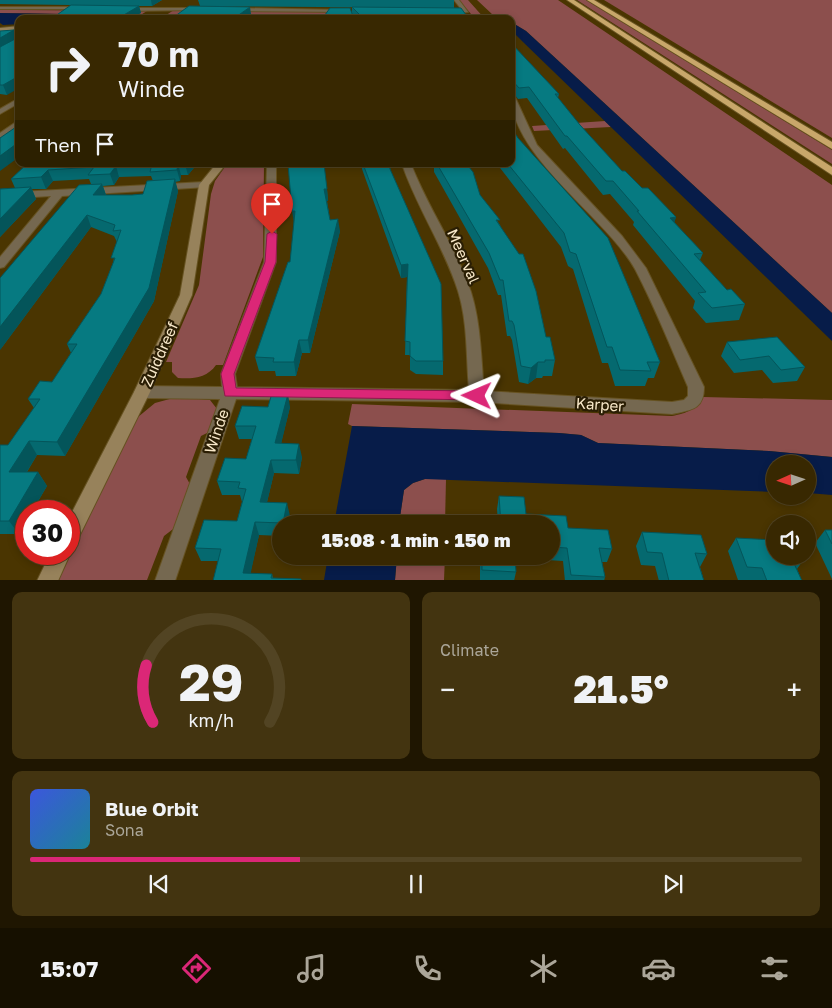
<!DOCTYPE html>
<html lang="en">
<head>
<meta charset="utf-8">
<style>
	body { margin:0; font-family:"Golos Text",sans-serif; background:#433410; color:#f1f3f6; height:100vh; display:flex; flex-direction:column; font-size:19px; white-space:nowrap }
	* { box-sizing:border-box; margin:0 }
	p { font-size:16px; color:#aba699 }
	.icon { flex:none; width:28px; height:28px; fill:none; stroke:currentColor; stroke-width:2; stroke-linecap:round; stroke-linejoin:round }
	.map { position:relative; height:580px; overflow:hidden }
	.panel { display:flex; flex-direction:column; gap:12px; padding:12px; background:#1f1601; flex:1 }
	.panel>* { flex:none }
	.top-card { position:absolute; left:15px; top:15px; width:500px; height:152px; border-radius:10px; box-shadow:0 2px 8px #0003,0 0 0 1px #524423; background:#382801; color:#f1f3f6; overflow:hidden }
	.needle { width:32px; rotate:267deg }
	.buttons { position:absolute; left:766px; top:455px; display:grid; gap:10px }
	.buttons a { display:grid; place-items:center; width:50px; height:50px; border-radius:50%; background:#382801; box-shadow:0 2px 8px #0003,0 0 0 1px #524423; font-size:25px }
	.speed { position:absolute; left:15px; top:500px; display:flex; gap:10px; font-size:25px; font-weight:700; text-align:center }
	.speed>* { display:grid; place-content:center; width:65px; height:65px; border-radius:50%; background:#382801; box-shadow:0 2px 8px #0003,0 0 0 1px #524423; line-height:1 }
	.speed .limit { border:8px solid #d22; background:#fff; color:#111 }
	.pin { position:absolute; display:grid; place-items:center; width:42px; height:42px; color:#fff; margin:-51px -21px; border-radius:50% 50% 50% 0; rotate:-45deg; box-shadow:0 0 5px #0007 }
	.pin .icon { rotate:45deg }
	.me { position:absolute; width:55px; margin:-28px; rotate:271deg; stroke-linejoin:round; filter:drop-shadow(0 0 4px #0008) }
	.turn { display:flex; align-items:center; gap:18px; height:105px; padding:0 20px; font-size:22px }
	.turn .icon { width:65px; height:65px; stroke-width:2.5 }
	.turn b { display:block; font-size:35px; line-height:42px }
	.then { display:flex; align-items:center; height:48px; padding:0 20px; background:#0003; gap:10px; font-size:19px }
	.big { font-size:38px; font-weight:800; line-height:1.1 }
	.panel .widget { flex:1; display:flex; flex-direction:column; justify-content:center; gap:8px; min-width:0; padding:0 18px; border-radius:10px; background:#433410 }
	.panel .dial { align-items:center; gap:0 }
	.dial svg { height:130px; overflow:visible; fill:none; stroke:#524423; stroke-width:7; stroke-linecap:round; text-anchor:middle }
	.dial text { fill:#f1f3f6; stroke:none }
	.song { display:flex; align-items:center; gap:15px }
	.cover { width:60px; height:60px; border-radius:8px; background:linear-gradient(135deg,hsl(230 70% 55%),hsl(190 70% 35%)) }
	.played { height:5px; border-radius:2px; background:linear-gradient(90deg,#db2777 35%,#524423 35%) }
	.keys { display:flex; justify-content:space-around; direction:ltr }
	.heat { display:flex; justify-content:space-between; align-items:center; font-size:28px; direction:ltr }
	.panel .tiles { flex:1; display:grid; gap:12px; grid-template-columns:1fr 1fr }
	.widget:last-child { grid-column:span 2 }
	.trip { position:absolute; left:272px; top:515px; width:288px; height:50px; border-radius:25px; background:#382801; box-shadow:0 2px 8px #0003,0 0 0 1px #524423; font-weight:800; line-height:50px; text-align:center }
	.menu { display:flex; height:80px; justify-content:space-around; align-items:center; background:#161000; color:#aba699 }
	.menu .icon { width:35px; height:35px }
	.menu .selected { color:#db2777 }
	.menu b { font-size:22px; color:#f1f3f6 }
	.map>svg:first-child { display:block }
	.green { fill:#8c4f4d }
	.water { fill:#071c49 }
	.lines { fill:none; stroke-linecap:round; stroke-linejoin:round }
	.street-casing { stroke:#665221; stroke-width:2 }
	.secondary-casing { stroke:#665221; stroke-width:2 }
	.highway-casing { stroke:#665221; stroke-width:2 }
	.street { fill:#756850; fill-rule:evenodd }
	.secondary { fill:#97825b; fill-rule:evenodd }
	.highway { fill:#c8a76a; fill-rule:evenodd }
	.wall { fill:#05696f; fill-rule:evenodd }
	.shaded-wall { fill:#04555a }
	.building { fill:#067a81; stroke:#04555a }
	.route { fill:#db2777; stroke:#8e194d }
	.labels { text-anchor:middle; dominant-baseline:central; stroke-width:4.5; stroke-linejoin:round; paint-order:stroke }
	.street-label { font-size:15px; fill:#f8e8c9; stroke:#2a1e04 }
</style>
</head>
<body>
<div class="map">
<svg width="832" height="581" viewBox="0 0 832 581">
	<rect width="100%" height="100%" fill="#4a3501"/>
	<!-- green -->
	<g class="green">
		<path d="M459 0H468L485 19 194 15 186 19H160L174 10 471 14Z"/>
		<path d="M477 0H558L832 185V313L526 31 511 22V19L493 15Z"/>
		<path d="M577 0H586L832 150V164Z"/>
		<path d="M604 0H832V138Z"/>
		<path d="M7 8 18 9 17 10 147 11 134 19H73L125 15 0 13V10Z"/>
		<path d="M605 121 611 127 534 131 532 126Z"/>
		<path d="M227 164H264L263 257 223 365H216C207 378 193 379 178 378L172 372V362H166L199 285 211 194 215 181Z"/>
		<path d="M177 397 210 400 217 409 211 431 201 436 186 477 191 486 177 526 164 536 147 580 58 581 138 417 155 403Z"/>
		<path d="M703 397 832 400V457L769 451 598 443 581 435 559 433 352 426 348 424 352 404 672 416C688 413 694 410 703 397Z"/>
		<path d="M425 479H446L445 524H399L404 490 413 483Z"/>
		<path d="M397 556H445L444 580H395Z"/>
	</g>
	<!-- water -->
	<g class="water">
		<path d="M0 13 126 15 73 19H19V24L3 25 0 23Z"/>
		<path d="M511 22 526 31 832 313V341L523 42 511 30Z"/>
		<path d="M352 426 559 433 581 435 598 443 769 451 832 457V495L808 493V464H775V492L425 479 413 483 404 490 399 524H334Z"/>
		<path d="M328 556H397L395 580H324Z"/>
	</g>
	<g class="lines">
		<!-- street casing -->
		<g class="street-casing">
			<g id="street">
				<path d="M454 0H459L468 12 445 14 447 11 462 10Z"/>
				<path d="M0 7H82L85 9H0Z"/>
				<path d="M123 8H200L203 10 125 11Z"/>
				<path d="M235 8 345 10 348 12 233 11Z"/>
				<path d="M511 95 515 97 537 145 622 236 646 268 704 387C704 410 691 410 672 414L477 402 236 399 175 581H155L220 399 142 398 137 396 134 392 137 388 142 386 222 387 221 374 264 262 267 164H276V262L235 374 237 387 469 390C466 357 468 323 458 291 444 247 417 208 402 164H411C428 208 456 247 471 292 481 324 481 358 484 391L672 402 684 400 688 396V387C671 348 655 307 635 269 605 216 511 156 511 95Z"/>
				<path d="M19 98V103L0 114V109Z"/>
				<path d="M16 122H19V128L0 140V133Z"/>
				<path d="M204 182 209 185 207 187 62 196 4 267 0 268V257L51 196 0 199V193Z"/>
			</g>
		</g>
		<!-- secondary casing -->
		<g class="secondary-casing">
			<g id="secondary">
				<path d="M19 26V30L0 32V28Z"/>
				<path d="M216 164H226L209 185 192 295 150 392 76 543 69 546V518L134 392 180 295 199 185Z"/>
				<path d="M69 552 70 554 58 581H37L50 554H69Z"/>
			</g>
		</g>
		<!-- highway casing -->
		<g class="highway-casing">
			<g id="highway">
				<path d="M567 0H574L832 167V175Z"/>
				<path d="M587 0H594L832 142V149Z"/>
			</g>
		</g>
		<!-- street -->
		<use href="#street" class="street"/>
		<!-- secondary -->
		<use href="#secondary" class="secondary"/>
		<!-- highway -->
		<use href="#highway" class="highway"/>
	</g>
	<!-- wall -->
	<g class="wall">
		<path d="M0 0H162L152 6H139L141 13 70 5 0 4Z"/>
		<path d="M198 0H454V8L200 6Z"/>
		<path d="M352 7 469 19H356L352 14Z"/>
		<path d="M0 31 17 38 7 95 0 94Z"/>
		<path d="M511 43 559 94 558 98 580 125 622 171 676 217 674 222 703 253 700 260 727 290 745 304 739 320 706 323 693 308 695 301 633 225 634 222 610 194 603 195 565 148 563 149 527 98 518 99 511 90Z"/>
		<path d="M518 138 660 362 654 378H648L645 386H615L608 363H602L573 269 568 266 561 247 497 164H511Z"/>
		<path d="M27 164H197L188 175H181L180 181 175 182 178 191 154 301 65 456 37 455 27 472H38L47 486 19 534H0V445H8L34 408 28 399 52 382 71 353 67 344 101 294 113 263 117 242 114 236 91 227 0 350 91 184 89 179 53 181 46 189H32L36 199 0 237V189L15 188 11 179ZM151 176 153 181 143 194 132 195H106L103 186 114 185 119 177Z"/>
		<path d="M362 164H389L443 361V375L416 374 410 370V355H405L407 277 401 278 362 169Z"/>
		<path d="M431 164H463L480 195 500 225 555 360 552 376H543L542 378H536L528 384 519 382 512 340 510 336H507L501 295H498L488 268 434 172V168Z"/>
		<path d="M327 189 328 201H327L330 220 340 231 310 353H302L296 376H276L275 371H259L255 357 290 262Z"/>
		<path d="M727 342 805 367 797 381 773 383 762 370 734 373 721 356Z"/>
		<path d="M290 407 281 443 302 457 299 474 274 473 267 502 290 516 289 524H281V536L259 535 250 574H272L273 578 213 581 218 561H201L195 548 237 521 242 502 240 495H222L217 481 246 459 252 439H239L235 426Z"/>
		<path d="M499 496 526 514 568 528 612 549 607 562H602L605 577 604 581H565L563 561 515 558 516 572 514 581H480V556H551V524H498L497 509Z"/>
		<path d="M825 530H832V579L815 543Z"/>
		<path d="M642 532 707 554 700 567 704 581H659L655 566 641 565 636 546Z"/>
		<path d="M736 538 804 559 797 569 802 581 738 580 728 551Z"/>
	</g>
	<!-- shaded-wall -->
	<g class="shaded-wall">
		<path d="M151 0H162L152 6Z"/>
		<path d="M139 6 141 13 131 19H117Z"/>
		<path d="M250 7 251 14 245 19H233Z"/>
		<path d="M14 30 17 38 0 48V38Z"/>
		<path d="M19 76V88L7 95 3 85Z"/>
		<path d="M19 142V157L0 171V156Z"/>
		<path d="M178 164 181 175 180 181 177 170Z"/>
		<path d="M185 164H197L188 175Z"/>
		<path d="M116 166 119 177 114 185 110 174Z"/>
		<path d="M48 170 53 181 46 189 41 177Z"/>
		<path d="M175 179 178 191 154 301 65 456 57 442Z"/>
		<path d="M102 184 106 195H93Z"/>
		<path d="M31 187 36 199 0 237V219Z"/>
		<path d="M324 189H327L328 201H325Z"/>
		<path d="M292 211H295L294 223Z"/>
		<path d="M87 215 91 227 0 350V327Z"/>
		<path d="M676 217 672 231 670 218Z"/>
		<path d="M338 219 340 231 310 353 308 340Z"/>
		<path d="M408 264V277L401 278V265Z"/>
		<path d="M299 340 302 353 296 376 294 362Z"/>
		<path d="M538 362 536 378 528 384 531 368Z"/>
		<path d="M288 394 290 407 278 457 275 443Z"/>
		<path d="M29 441 37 455 18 486 9 472Z"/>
		<path d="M299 444 302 457 299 474 296 460Z"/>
		<path d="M271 460 274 473 264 515 260 502Z"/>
		<path d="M38 472 47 486 32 511H26V522L19 534 9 521Z"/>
		<path d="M287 503 290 516 289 524H283Z"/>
		<path d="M255 522 259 535 249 581 243 573Z"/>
	</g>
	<!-- building -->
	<g class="building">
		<path d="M71 5 139 6 117 19H51Z"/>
		<path d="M189 6 250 7 233 19H171Z"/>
		<path d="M352 7 461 8 469 19H364Z"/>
		<path d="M330 8H350L354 19H322Z"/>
		<path d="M14 30 0 38V31Z"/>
		<path d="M17 30H19V76L3 85H0V47L17 38Z"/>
		<path d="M511 43 559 94H555L580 125 622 171H625L642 188H648L676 217 670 218 703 253 694 254 727 290 731 289 745 304 712 308 698 293 706 292 637 211H639L613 181H606L567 136H565L529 87 519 88 511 79Z"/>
		<path d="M19 125V142L0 156V138Z"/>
		<path d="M511 127 518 138 608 238 660 362H647L651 371 620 370 612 347H607L576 254 570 252 564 233 508 164H511Z"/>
		<path d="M27 164H185H178L177 170 150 172 152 164 116 166 110 174 88 175 94 167 48 170 41 177 11 179Z"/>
		<path d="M288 164H324L327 189H324L330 220 338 219 308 340H299L294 362H273L274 358 255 357 288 262H290L295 211H292Z"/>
		<path d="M363 164H389L390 169 441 284 443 361H416L410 356V342L405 341 408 264 401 265Z"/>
		<path d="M437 164H463L466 167H469L473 172 480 195 500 220H496L519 254H523L536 291 546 337H550L555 360H545V362H538L531 368 521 366 514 325 512 321H509L503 280H500L489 253Z"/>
		<path d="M175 179 149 288 57 442 29 441 9 472H38L9 521H0V445H8L40 399H28L40 381 52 382 77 344H67L101 294 115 258H111L121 230 113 231 115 225 87 215 0 327V278L79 185 102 184 93 195H132L143 194 147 181Z"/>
		<path d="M31 187 0 219V189Z"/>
		<path d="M777 337 805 367 781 370 769 356 740 360 727 342Z"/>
		<path d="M272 393 288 394 275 443 299 444 296 460H271L260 502 287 503 283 523 255 522 243 573 272 574 271 578 301 579V581H213L221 549 195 548 204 520 237 521 246 489 238 488 240 482 217 481 225 458 246 459 256 426H235L242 406 268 407Z"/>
		<path d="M499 496 524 497 526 514 566 516 568 528 608 530 612 549 599 548 605 577 571 575 567 548 551 547V524H501Z"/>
		<path d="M825 530H832V544Z"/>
		<path d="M642 532 701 535 707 554 695 553 704 581H669L662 553 647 552Z"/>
		<path d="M736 538 775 540V556H803L804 559H792L802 581H767L762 568 747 567Z"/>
		<path d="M482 556H515L516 572 482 570Z"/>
	</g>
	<!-- route -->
	<path class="route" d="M272 231 277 234 276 262 234 374 236 388 477 391 484 396 482 400 225 396 221 374 265 262 267 234Z"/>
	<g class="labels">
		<!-- street labels -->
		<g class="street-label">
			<text transform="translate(464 256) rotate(66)">Meerval</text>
			<text transform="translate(159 354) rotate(-66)">Zuiddreef</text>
			<text transform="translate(600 404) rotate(4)">Karper</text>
			<text transform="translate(216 431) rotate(-71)">Winde</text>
		</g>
	</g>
</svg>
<div class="buttons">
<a><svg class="needle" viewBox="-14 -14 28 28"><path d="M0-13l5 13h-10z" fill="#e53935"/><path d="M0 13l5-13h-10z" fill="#aba699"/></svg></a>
<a><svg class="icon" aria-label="sound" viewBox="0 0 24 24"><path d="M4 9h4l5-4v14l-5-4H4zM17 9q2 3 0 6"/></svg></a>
</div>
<div class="speed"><div class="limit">30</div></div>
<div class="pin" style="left:272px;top:234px;background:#d93025"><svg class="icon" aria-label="arrive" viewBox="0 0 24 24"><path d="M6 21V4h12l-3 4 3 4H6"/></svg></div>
<svg class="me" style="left:477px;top:396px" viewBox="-20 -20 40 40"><path d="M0-17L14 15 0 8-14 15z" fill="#db2777" stroke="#fff" stroke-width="4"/></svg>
<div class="trip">15:08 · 1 min · 150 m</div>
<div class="top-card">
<div class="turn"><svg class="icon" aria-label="right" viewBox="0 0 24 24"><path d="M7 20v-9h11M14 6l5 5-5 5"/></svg><div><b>70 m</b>Winde</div></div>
<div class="then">Then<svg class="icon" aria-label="arrive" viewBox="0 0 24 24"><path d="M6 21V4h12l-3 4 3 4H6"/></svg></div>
</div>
</div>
<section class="panel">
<div class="tiles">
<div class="widget dial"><svg viewBox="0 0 100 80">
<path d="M14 69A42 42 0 1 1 86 69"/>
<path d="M14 69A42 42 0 0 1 10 34" stroke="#db2777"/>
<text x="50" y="56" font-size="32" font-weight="700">29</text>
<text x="50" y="72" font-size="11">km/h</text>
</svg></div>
<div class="widget"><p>Climate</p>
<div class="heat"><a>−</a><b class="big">21.5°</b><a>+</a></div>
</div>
<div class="widget">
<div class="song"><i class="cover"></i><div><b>Blue Orbit</b><p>Sona</p></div></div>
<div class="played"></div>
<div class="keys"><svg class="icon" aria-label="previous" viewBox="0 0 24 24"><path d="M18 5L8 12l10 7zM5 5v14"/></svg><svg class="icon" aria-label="pause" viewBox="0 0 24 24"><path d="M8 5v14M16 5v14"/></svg><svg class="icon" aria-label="next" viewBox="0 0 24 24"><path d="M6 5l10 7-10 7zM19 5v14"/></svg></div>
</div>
</div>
</section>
<nav class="menu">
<b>15:07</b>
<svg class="icon selected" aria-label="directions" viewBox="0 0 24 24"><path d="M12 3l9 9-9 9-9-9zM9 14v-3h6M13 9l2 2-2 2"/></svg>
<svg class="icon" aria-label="music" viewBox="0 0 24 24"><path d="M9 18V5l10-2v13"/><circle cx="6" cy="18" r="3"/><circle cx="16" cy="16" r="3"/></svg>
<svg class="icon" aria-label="phone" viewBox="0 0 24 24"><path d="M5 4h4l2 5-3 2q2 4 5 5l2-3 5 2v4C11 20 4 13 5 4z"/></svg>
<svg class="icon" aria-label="climate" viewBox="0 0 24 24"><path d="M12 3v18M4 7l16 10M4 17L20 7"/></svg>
<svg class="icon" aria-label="car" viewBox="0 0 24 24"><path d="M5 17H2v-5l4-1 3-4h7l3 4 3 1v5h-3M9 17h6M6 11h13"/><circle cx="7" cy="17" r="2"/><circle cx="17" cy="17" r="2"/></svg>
<svg class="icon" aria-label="filters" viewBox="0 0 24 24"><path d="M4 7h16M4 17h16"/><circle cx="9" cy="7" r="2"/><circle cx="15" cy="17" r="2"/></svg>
</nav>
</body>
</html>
